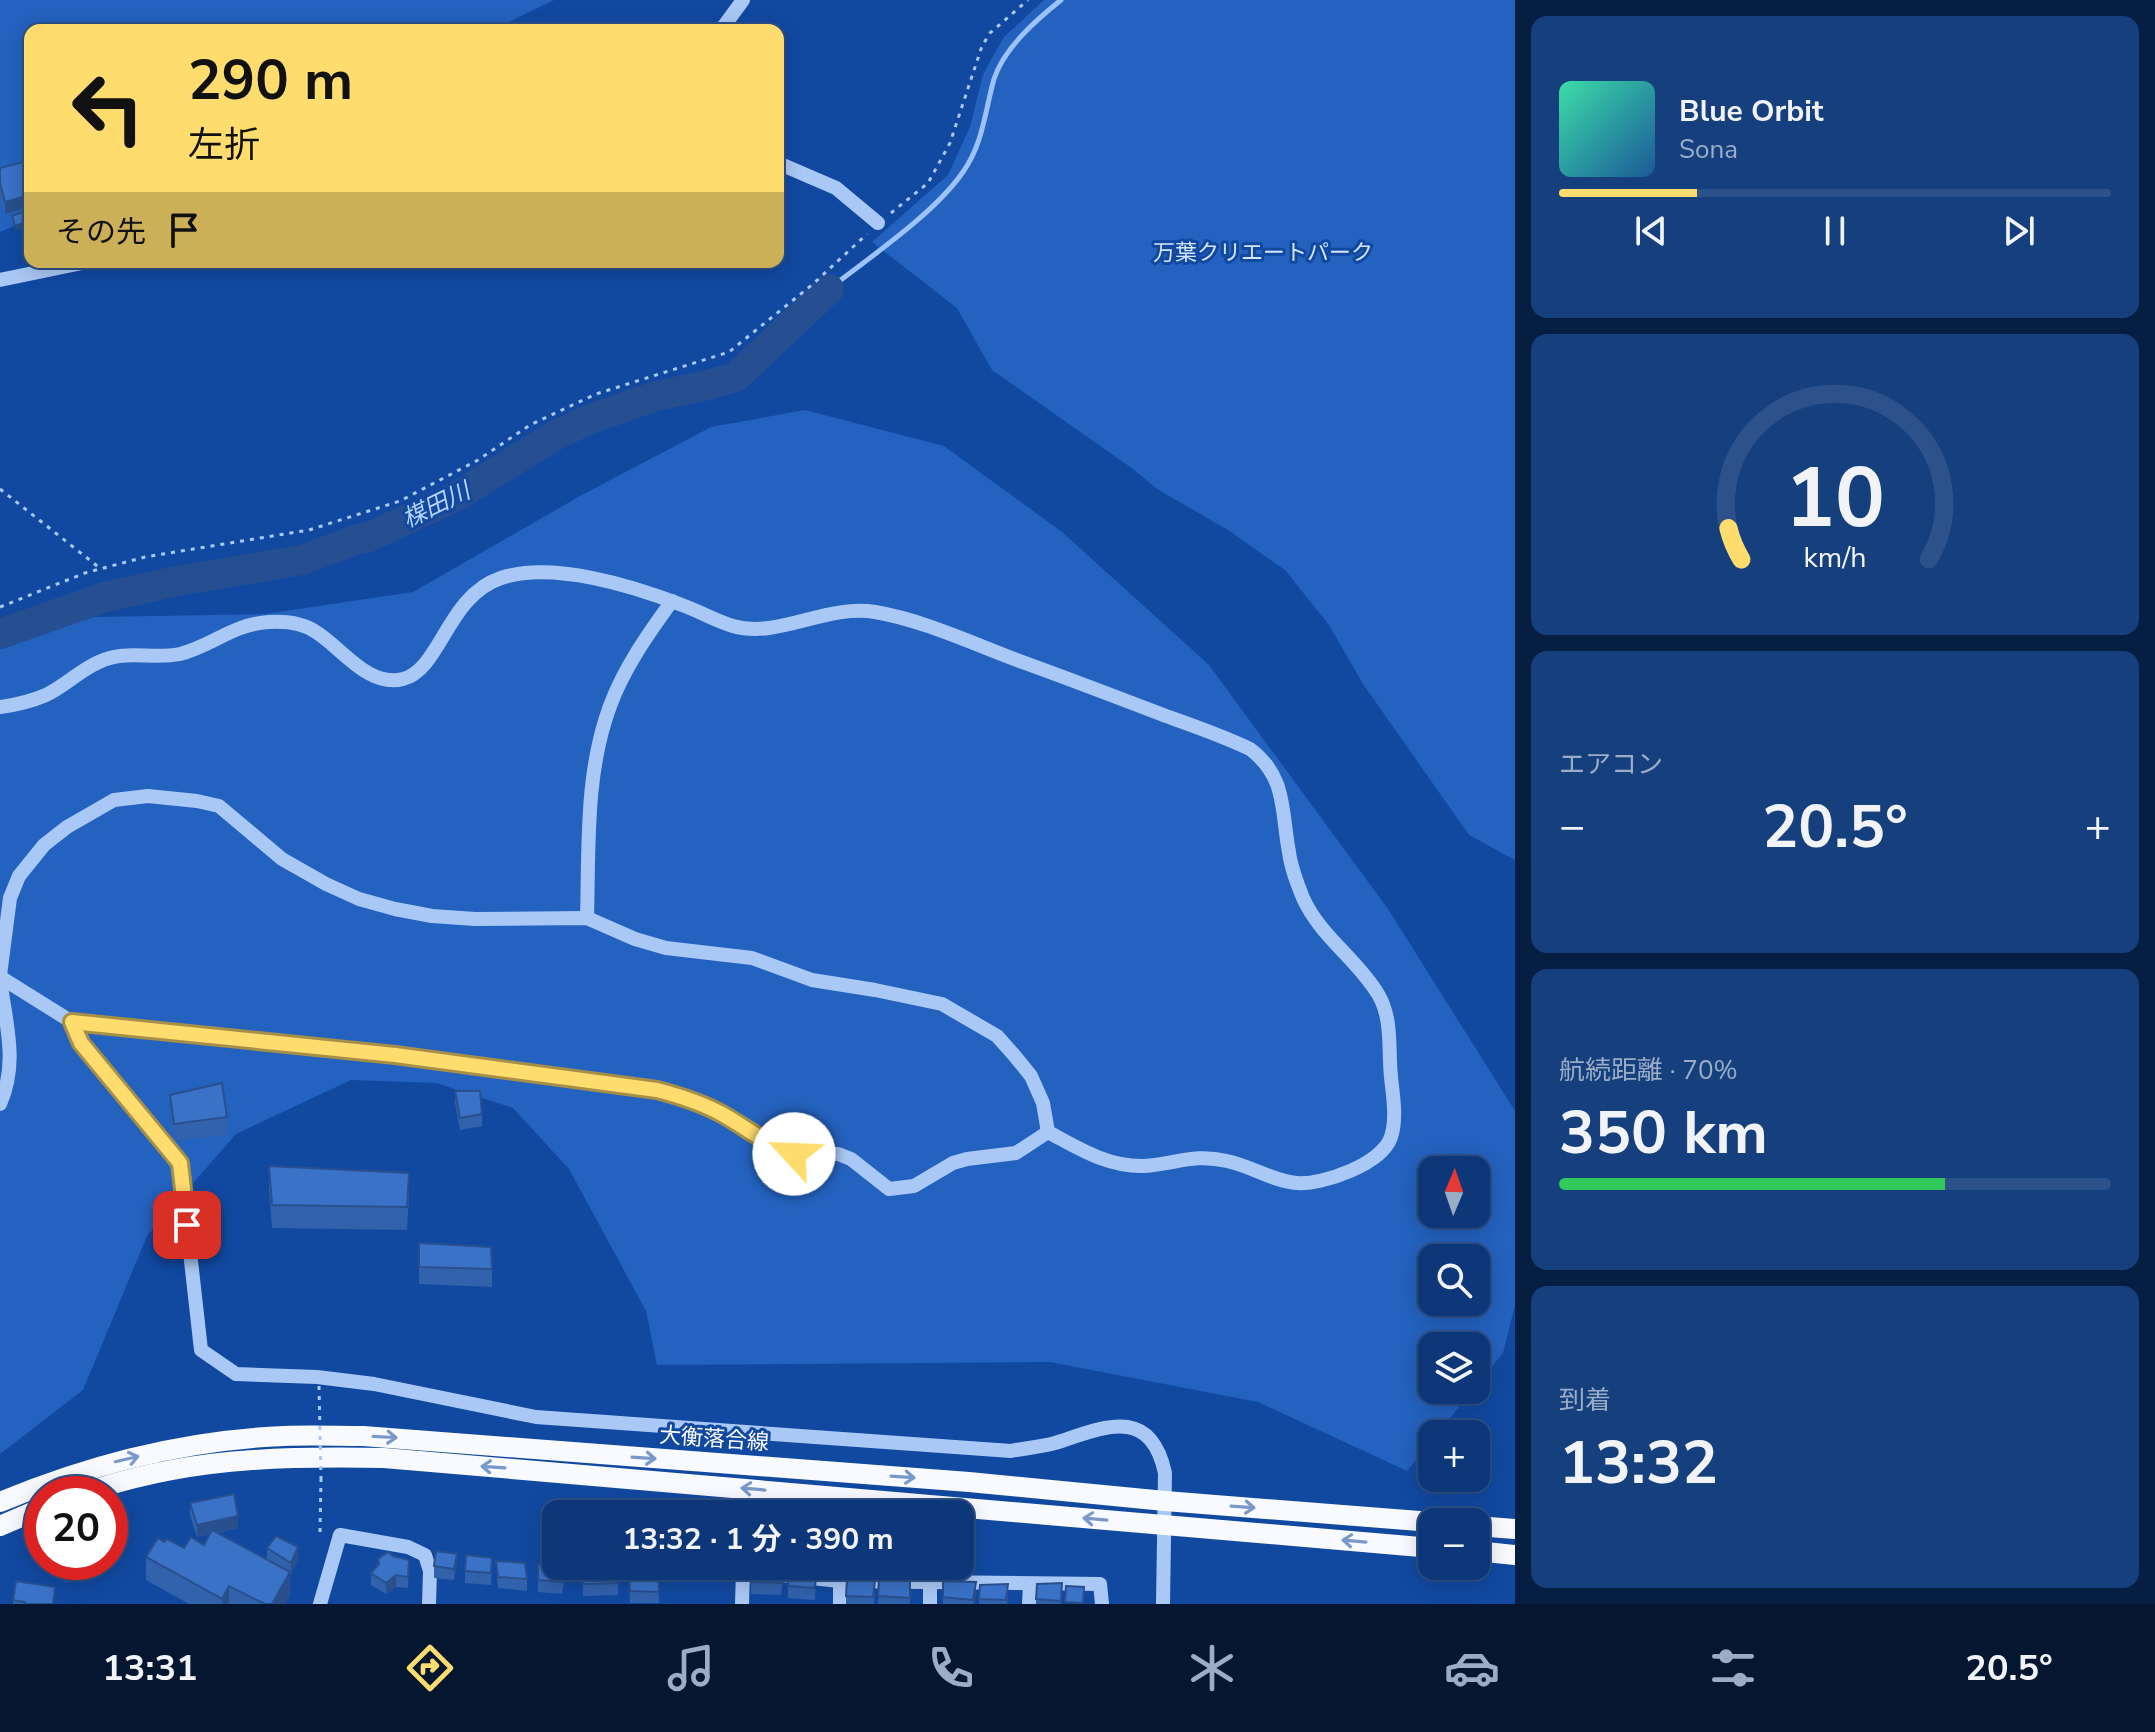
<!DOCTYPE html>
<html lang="ja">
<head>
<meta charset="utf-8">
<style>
	body { margin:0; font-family:"Nunito Sans","Noto Sans JP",sans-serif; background:#163f7e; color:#f1f3f6; height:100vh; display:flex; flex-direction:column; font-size:30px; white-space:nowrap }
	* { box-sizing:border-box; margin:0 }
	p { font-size:26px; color:#9aacc6 }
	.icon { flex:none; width:44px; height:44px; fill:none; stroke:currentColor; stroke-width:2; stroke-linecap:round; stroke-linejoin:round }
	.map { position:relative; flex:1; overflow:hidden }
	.panel { display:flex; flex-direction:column; gap:16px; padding:16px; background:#071e43; width:640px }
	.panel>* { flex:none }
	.hud { position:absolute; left:24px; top:24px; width:760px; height:244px; border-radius:16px; box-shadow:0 4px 20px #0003,0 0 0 2px #2d518a; background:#ffdc6e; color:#111; overflow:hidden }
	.needle { width:52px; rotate:2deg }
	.buttons { position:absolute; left:1418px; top:1156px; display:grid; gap:16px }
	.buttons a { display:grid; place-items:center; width:72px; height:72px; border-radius:16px; background:#0d3779; box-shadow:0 4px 20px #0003,0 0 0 2px #2d518a; font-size:40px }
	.speed { position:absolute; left:24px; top:1476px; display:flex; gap:16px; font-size:40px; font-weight:700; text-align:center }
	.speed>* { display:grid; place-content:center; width:104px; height:104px; border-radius:50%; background:#0d3779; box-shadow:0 4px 20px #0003,0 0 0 2px #2d518a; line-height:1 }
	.speed .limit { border:12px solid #d22; background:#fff; color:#111 }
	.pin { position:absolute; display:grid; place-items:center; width:68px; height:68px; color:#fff; margin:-34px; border-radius:16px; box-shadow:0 4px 12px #0006 }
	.me { position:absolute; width:88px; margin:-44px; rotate:295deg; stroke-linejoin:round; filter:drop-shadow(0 0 6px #0008) }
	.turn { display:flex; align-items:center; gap:28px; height:168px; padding:0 32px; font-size:36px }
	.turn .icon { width:104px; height:104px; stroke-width:2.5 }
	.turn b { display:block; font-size:56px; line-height:68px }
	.then { display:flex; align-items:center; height:76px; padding:0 32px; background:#0003; gap:16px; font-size:30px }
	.big { font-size:60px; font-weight:700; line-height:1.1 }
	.panel .card { flex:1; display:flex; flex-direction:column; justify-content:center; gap:12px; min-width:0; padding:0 28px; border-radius:16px; background:#163f7e }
	.panel .dial { align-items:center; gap:0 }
	.dial svg { height:208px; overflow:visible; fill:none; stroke:#2d518a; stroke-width:7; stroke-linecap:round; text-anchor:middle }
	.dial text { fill:#f1f3f6; stroke:none }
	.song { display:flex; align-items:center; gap:24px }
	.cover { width:96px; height:96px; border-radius:12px; background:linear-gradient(135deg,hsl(160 70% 55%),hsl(210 70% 35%)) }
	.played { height:8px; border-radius:4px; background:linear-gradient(90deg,#ffdc6e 25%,#2d518a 25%) }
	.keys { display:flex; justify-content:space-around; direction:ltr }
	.heat { display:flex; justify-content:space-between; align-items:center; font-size:44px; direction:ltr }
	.charge { height:12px; border-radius:6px; background:linear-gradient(90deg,#34c759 70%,#2d518a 0) }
	.trip { position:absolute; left:542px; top:1500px; width:432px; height:80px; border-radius:16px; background:#0d3779; box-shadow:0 4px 20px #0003,0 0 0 2px #2d518a; font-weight:700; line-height:80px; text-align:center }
	.tabs { display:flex; height:128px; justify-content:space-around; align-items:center; background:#051630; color:#9aacc6 }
	.tabs .icon { width:56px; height:56px }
	.tabs .active { color:#ffdc6e }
	.tabs b { font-size:36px; color:#f1f3f6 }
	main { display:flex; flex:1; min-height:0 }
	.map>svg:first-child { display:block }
	.green { fill:#2462bf; fill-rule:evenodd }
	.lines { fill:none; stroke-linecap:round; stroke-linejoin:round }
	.stream { stroke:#9cc2f8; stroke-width:5 }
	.river { stroke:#264f91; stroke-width:30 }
	.path { stroke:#aac8f5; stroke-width:3; stroke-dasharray:4 6; stroke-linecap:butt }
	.minor { stroke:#aac8f5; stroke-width:14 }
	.major { stroke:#f8faff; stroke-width:20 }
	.path-bridge { stroke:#aac8f5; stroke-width:3; stroke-dasharray:4 6; stroke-linecap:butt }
	.wall { fill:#3262ac }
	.shaded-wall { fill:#29508c }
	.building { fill:#3a72c8; stroke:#29508c; stroke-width:2 }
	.oneway { stroke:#7999cb }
	.route-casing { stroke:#a68f48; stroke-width:20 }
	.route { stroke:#ffdc6e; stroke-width:14 }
	.labels { text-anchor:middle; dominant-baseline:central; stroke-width:6; stroke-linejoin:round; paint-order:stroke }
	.park-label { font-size:22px; fill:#d3e4fe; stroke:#1149a1 }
	.street-label { font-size:22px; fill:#fff; stroke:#1149a1 }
	.water-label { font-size:24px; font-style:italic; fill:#b7d3fb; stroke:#1149a1 }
</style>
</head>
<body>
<main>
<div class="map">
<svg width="1515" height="1604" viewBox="0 0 1515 1604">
	<rect width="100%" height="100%" fill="#1149a1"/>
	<!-- green -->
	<g class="green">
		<path d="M0 0H554L493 30H30V220L0 232Z"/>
		<path d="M1044 0H1515V860L1469 835 1363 684 1329 625 1285 570 1228 530 1157 489 1133 469 992 370 957 308 872 242 948 175 970 127 983 74 1004 37Z"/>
		<path d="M805 410 944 446 1062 532 1209 665 1388 909 1515 1111V1305L1503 1353 1476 1386V1346H1432V1390H1473L1437 1434H1432V1441L1407 1471 1258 1402 1050 1362 657 1365 646 1311 569 1169 513 1108 436 1083 351 1080 236 1134 147 1236 83 1390 0 1454V624L39 618 265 614 413 592 580 496 711 427ZM1432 1170H1476V1214H1432ZM1432 1258H1476V1302H1432Z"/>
	</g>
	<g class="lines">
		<!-- stream -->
		<path class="stream" d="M829 289C870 257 934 214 963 172 983 144 985 111 994 79 1004 48 1036 20 1061 0"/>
		<!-- river -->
		<path class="river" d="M0 634 105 597 177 581 302 560 361 538H367L459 495 556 435 590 419 656 396 704 386 736 377 829 289"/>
		<!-- path -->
		<g class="path">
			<path d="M891 213 928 183 950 143 982 46 990 33 1028 0"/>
			<path d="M0 489 101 569"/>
			<path d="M0 607 85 573 145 557 309 530 400 501 478 460 530 425 596 394 729 352 813 284 867 234"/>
			<path d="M320 1532 321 1479"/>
		</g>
		<!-- minor -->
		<g class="minor">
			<path d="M721 30 743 0"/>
			<path d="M778 163 836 188 878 223"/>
			<path d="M0 280 87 262"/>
			<path d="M0 707C16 705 32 701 46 695 65 686 80 670 99 662 125 649 152 660 180 654 212 646 233 624 269 622 285 621 303 623 316 632 342 648 368 688 403 679 441 669 447 596 501 578 553 561 633 586 682 605 699 611 716 621 733 626 778 639 826 604 875 612 924 620 978 646 1025 663 1072 680 1119 698 1166 716 1194 726 1223 736 1250 749 1287 777 1281 810 1289 852 1291 868 1297 883 1303 898 1320 936 1357 959 1378 994 1393 1019 1388 1049 1391 1077 1393 1096 1397 1119 1391 1137 1382 1164 1323 1185 1297 1183 1273 1181 1251 1166 1227 1161 1193 1153 1176 1164 1144 1166 1107 1167 1078 1148 1048 1132"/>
			<path d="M587 918C589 848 585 773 610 706 624 668 648 634 672 601"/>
			<path d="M0 975 10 898 19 876 44 845 67 827 114 800 148 796 197 801 219 806 282 859 326 884 359 899 395 909 432 916 475 919 587 918 635 939 666 948 752 958 812 980 875 990 942 1004 997 1036 1014 1055 1031 1076 1043 1103 1048 1132"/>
			<path d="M0 977 72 1022 395 1055 657 1090 684 1097 721 1113 774 1147 794 1154H838L851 1159 889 1189 914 1186 953 1163 967 1159 1016 1153 1048 1132"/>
			<path d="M0 978C5 1021 19 1062 0 1104"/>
			<path d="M72 1022 81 1043 180 1163 201 1350 236 1374 317 1377 374 1384 536 1417 1011 1451C1025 1448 1041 1447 1055 1443 1102 1428 1150 1404 1165 1473L1163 1604"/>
			<path d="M840 1581V1604"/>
			<path d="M320 1604 340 1535 408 1547 425 1555 430 1571 429 1604"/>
			<path d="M742 1604 743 1571 840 1581 1100 1584 1102 1604"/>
			<path d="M930 1604V1582"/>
			<path d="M1029 1604 1030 1584"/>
		</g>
		<!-- major -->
		<g class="major">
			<path d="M81 1494C184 1458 276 1456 384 1458L1432 1548"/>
			<path d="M0 1502C91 1464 185 1440 284 1436 310 1435 337 1436 363 1436L969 1482 1165 1501 1432 1522"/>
			<path d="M0 1526 42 1508"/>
			<path d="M1476 1526 1515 1529"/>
			<path d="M1476 1551 1515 1555"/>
		</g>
		<!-- path-bridge -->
		<path class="path-bridge" d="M319 1386 321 1479"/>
	</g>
	<!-- wall -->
	<g class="wall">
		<path d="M0 168 30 172V207L5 214 0 195Z"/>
		<path d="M455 1091 482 1114V1126L460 1130 455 1103Z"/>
		<path d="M170 1095 227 1117V1135L174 1141 170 1113Z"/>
		<path d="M269 1166 409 1196 407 1230 272 1228 269 1190Z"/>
		<path d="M419 1243 492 1269V1287L419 1284Z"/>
		<path d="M190 1503 238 1528 217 1533 267 1559V1548L298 1559 291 1575 290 1574V1595L285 1604H189L146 1580V1557L164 1542 184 1548 204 1545 210 1534 197 1537 190 1515Z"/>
		<path d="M393 1556 409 1560 408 1588 396 1587 386 1594 371 1585V1573L378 1566V1559Z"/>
		<path d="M496 1561 527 1579V1591L498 1588Z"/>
		<path d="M538 1564 564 1581 562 1594 538 1592Z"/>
		<path d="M434 1566H457L454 1580 434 1578Z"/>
		<path d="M582 1566H618V1595L583 1596Z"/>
		<path d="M751 1566 783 1580 781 1595 751 1594Z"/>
		<path d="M492 1570 491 1585 465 1583V1571Z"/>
		<path d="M658 1574 659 1603H630L629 1576Z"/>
		<path d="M816 1574 815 1600 788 1598V1586Z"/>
		<path d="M879 1579 910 1580V1604H878Z"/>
		<path d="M943 1581 976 1594 974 1604H943Z"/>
		<path d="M1062 1583 1061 1604H1036L1037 1584Z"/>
		<path d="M980 1585 1008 1595 1007 1604H979Z"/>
		<path d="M875 1592 874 1604H846V1596Z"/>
		<path d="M13 1600 55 1604H13Z"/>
	</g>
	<!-- shaded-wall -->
	<g class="shaded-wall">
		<path d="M30 195V207L5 214V202Z"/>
		<path d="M26 222V228L15 231V226Z"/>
		<path d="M238 1516V1528L197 1537V1525Z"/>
		<path d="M298 1547V1559L291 1575V1563Z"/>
		<path d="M457 1554V1566L454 1580V1569Z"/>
		<path d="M290 1572V1595L285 1604H272Z"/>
		<path d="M396 1575V1587L386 1594V1583Z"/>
		<path d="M976 1582V1594L974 1604H973Z"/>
		<path d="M229 1586V1604H222V1599Z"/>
	</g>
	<!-- building -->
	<g class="building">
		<path d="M27 161 30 172V195L5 202 0 183V168Z"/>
		<path d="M23 212 26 222 15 226 12 216Z"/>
		<path d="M222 1083 227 1117 174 1124 170 1095Z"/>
		<path d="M455 1091H480L482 1114 460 1118Z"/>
		<path d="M269 1166 409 1173 407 1207 272 1205Z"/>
		<path d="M419 1243 491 1247 492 1269 419 1267Z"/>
		<path d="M234 1494 238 1516 197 1525 190 1503Z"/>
		<path d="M212 1530 290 1572 272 1604H265L229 1586 222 1599 146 1557 158 1538 164 1542 167 1539 184 1548 191 1537 204 1545Z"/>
		<path d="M276 1536 298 1547 291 1563 267 1548Z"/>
		<path d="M436 1551 457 1554 454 1569 434 1566Z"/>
		<path d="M388 1552 393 1556 409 1560 408 1577 396 1575 386 1583 371 1573 379 1564 378 1559Z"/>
		<path d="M466 1555 492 1558 491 1573 465 1571Z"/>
		<path d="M496 1561 525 1563 527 1579 498 1577Z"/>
		<path d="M538 1564 564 1569 562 1582 538 1580Z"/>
		<path d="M582 1566H618V1583L583 1584Z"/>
		<path d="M751 1566 783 1568 781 1583 751 1582Z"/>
		<path d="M789 1570 816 1574 815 1588 788 1586Z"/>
		<path d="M658 1574 659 1592 630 1591 629 1576Z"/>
		<path d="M847 1579 875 1580 873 1597 846 1596Z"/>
		<path d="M879 1579 910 1580V1598L878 1596Z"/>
		<path d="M16 1581 55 1587 53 1604H24L25 1602 13 1600Z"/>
		<path d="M943 1581 976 1582 973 1600 943 1597Z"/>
		<path d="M1062 1583 1061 1601 1036 1599 1037 1584Z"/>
		<path d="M1008 1584 1006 1600 979 1599 980 1585Z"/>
		<path d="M1066 1586 1084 1587 1083 1603 1065 1602Z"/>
	</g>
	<!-- one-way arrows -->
	<defs><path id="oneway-shaft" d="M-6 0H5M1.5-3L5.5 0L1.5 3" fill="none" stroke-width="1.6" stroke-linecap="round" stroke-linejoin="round" transform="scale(2)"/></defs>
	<g class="oneway">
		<use href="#oneway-shaft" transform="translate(385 1437) rotate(3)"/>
		<use href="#oneway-shaft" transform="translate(644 1458) rotate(4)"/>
		<use href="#oneway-shaft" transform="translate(127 1459) rotate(-13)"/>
		<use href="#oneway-shaft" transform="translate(493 1467) rotate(-176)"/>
		<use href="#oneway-shaft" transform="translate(903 1477) rotate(4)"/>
		<use href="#oneway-shaft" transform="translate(753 1489) rotate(-175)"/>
		<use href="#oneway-shaft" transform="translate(1243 1507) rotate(4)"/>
		<use href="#oneway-shaft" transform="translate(1095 1519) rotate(-175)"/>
		<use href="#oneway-shaft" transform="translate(1354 1541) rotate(-175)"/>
	</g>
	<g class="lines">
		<!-- route casing -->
		<g class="route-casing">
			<path id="route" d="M187 1225 180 1163 81 1043 72 1022 395 1055 657 1090C680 1096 702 1103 722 1114 747 1128 767 1145 794 1154"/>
		</g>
		<!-- route -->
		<use href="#route" class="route"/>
	</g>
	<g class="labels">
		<!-- park labels -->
		<g class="park-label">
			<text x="1263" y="253">万葉クリエートパーク</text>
		</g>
		<!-- street labels -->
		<g class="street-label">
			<text transform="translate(714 1439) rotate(4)">大衡落合線</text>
		</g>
		<!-- water labels -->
		<g class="water-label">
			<text transform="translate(436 505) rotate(-26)">楳田川</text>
		</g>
	</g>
</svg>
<div class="buttons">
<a><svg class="needle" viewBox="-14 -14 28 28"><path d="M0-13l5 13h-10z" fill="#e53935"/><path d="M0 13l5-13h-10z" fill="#9aacc6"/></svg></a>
<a><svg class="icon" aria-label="search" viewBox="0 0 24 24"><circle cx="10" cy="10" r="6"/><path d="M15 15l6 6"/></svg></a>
<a><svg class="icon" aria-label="layers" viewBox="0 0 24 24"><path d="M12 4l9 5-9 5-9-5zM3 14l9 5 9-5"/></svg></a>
<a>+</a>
<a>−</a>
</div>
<div class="speed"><div class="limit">20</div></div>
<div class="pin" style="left:187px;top:1225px;background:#d93025"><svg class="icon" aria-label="arrive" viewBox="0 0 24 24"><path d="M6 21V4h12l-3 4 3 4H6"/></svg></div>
<svg class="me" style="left:794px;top:1154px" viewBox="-20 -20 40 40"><circle r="19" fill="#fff"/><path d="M0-13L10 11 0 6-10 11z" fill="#ffdc6e"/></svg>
<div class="trip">13:32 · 1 分 · 390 m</div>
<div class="hud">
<div class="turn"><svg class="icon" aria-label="left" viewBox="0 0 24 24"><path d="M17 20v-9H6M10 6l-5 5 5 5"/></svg><div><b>290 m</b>左折</div></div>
<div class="then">その先<svg class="icon" aria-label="arrive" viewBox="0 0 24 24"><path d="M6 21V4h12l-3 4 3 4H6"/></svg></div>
</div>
</div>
<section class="panel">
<div class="card">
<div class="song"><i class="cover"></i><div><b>Blue Orbit</b><p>Sona</p></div></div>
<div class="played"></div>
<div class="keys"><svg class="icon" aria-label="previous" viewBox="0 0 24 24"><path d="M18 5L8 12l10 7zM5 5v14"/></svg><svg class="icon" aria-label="pause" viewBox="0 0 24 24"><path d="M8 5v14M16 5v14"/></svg><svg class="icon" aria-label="next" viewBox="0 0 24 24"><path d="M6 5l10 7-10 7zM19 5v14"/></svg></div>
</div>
<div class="card dial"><svg viewBox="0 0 100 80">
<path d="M14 69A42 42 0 1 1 86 69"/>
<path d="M14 69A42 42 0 0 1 9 57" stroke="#ffdc6e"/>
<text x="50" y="56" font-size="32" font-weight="700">10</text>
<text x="50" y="72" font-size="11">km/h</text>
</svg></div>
<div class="card"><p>エアコン</p>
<div class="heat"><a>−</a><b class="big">20.5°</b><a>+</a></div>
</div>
<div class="card"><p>航続距離 · 70%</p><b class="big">350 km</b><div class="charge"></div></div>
<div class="card"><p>到着</p><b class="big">13:32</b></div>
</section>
</main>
<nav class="tabs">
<b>13:31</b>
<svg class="icon active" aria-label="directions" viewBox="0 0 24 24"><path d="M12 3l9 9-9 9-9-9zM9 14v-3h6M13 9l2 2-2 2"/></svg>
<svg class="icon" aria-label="music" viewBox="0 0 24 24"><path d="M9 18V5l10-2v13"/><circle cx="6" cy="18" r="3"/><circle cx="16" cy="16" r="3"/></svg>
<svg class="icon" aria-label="phone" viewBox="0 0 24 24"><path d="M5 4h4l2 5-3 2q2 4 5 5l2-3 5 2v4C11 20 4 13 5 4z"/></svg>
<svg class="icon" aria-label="climate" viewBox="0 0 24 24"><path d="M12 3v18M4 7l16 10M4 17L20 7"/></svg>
<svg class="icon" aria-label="car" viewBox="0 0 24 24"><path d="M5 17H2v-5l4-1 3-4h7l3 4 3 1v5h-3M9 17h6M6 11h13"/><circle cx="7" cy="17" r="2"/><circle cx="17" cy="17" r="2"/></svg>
<svg class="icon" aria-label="filters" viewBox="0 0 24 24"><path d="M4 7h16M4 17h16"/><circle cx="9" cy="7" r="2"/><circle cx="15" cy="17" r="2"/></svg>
<b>20.5°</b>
</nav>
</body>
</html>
